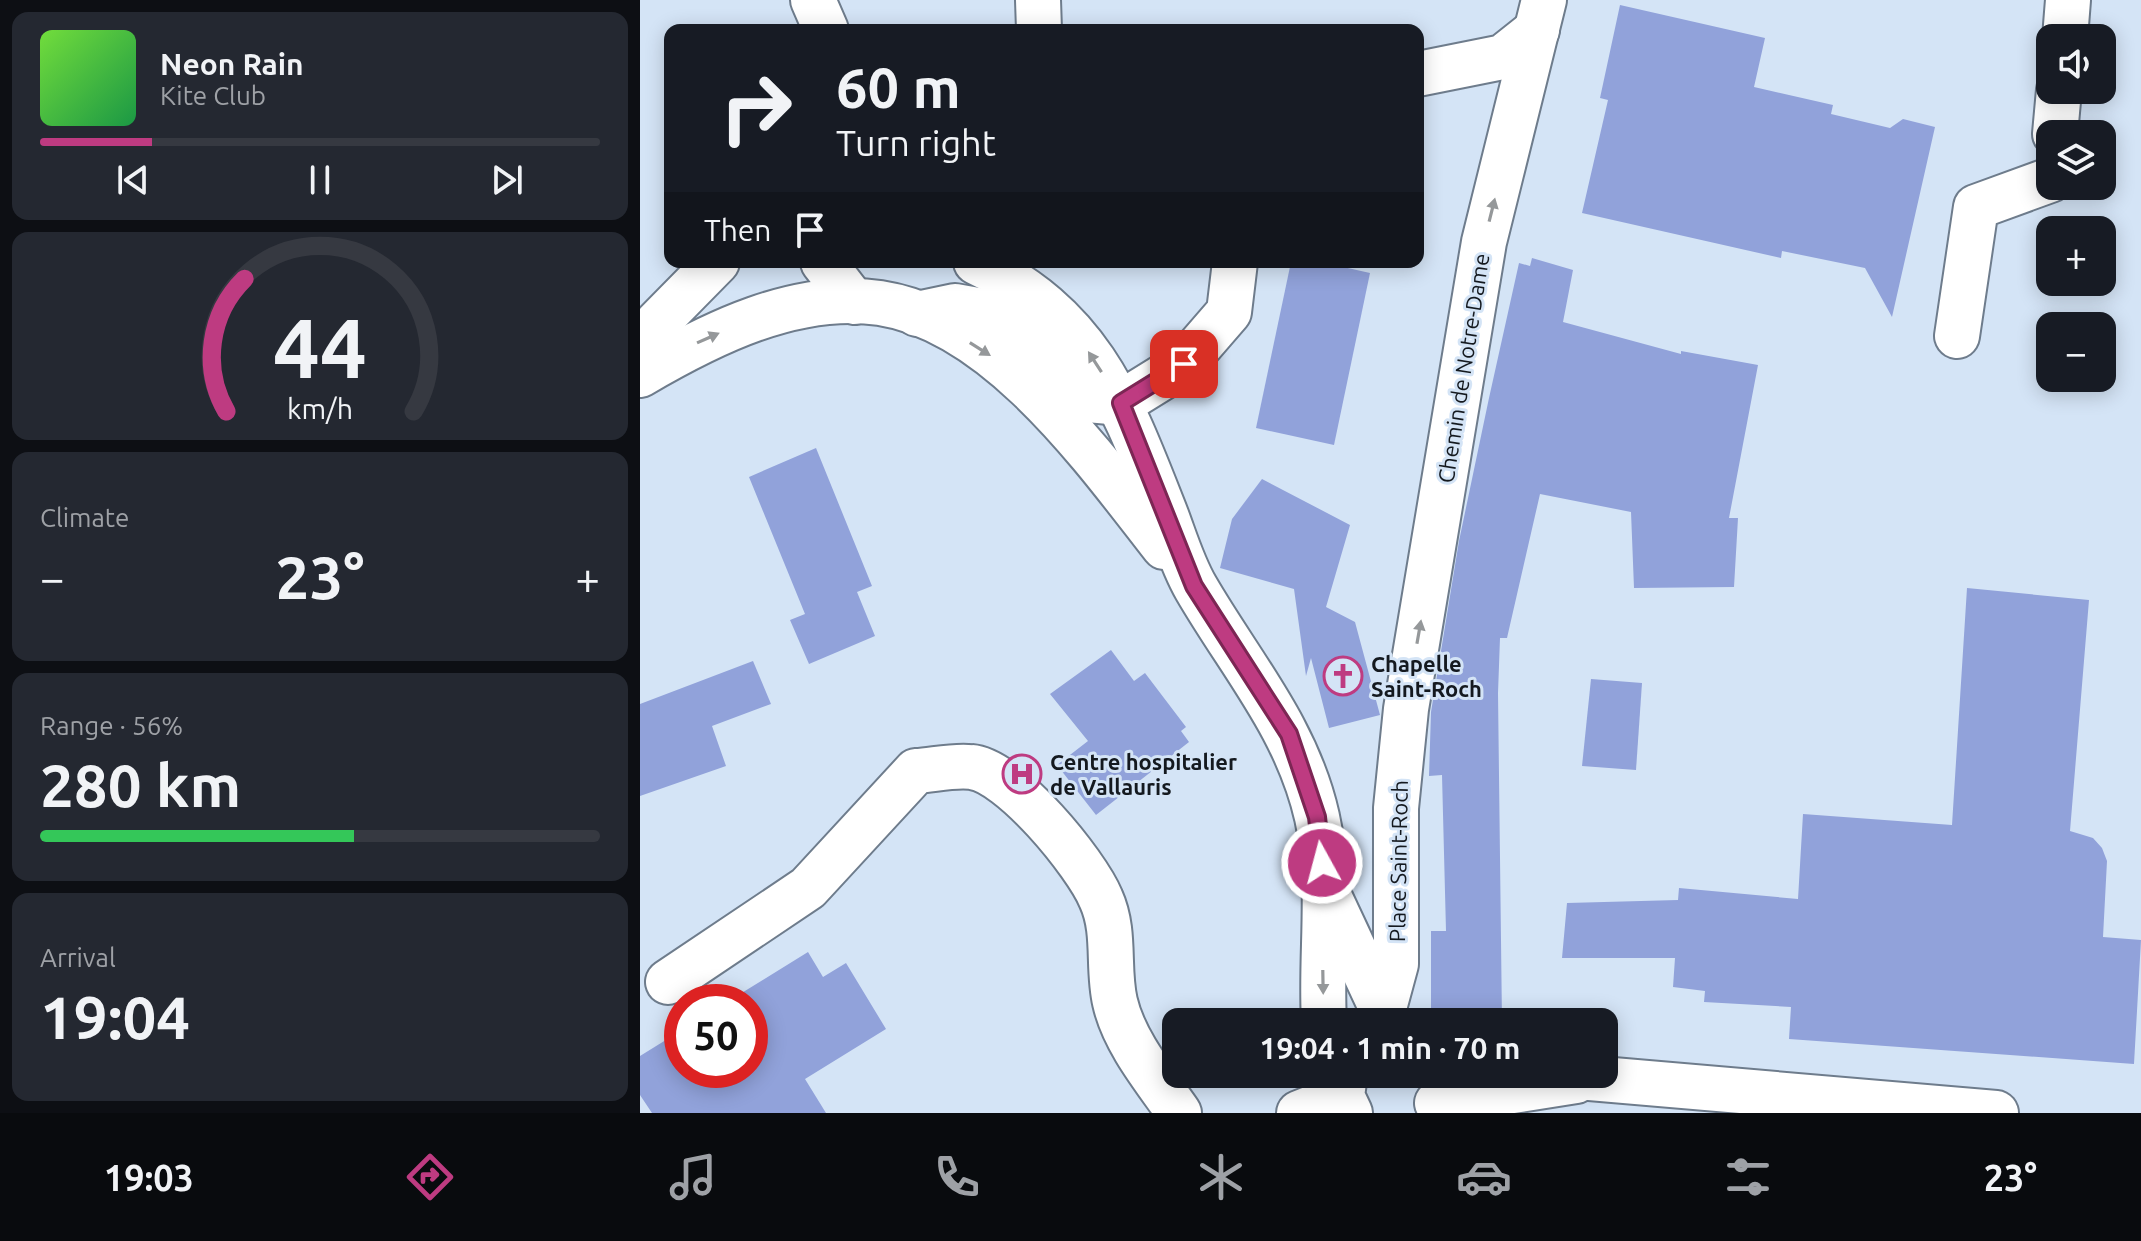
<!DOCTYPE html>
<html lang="en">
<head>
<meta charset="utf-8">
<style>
	body { margin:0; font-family:Ubuntu,sans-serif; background:#242831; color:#f1f3f6; height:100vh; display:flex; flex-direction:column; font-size:30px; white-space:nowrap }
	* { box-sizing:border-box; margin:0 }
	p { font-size:26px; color:#9ea1a6 }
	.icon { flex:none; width:44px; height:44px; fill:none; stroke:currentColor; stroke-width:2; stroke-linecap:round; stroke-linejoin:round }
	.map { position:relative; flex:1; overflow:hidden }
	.drawer { display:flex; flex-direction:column; gap:12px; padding:12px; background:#0d0f14; width:640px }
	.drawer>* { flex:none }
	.top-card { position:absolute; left:24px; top:24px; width:760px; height:244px; border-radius:16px; box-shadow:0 4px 20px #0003; background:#171b24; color:#f1f3f6; overflow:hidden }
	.tools { position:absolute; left:1396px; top:24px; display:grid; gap:16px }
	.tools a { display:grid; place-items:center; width:80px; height:80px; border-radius:16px; background:#171b24; box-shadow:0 4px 20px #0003; font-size:40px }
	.speed { position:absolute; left:24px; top:984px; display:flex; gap:16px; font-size:40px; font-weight:700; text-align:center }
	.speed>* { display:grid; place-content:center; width:104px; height:104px; border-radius:50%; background:#171b24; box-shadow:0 4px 20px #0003; line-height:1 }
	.speed .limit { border:12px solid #d22; background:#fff; color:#111 }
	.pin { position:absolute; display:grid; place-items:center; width:68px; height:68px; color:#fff; margin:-34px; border-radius:16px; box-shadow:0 4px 12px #0006 }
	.me { position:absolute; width:88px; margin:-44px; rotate:353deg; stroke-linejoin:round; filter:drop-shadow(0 0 6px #0008) }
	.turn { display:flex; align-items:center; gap:28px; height:168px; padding:0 40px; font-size:36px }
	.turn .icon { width:104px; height:104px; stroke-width:2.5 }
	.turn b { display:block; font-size:56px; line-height:68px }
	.then { display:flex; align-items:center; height:76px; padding:0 40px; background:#0003; gap:16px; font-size:30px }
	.big { font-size:60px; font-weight:600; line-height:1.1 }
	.drawer .widget { flex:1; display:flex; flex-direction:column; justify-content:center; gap:12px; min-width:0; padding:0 28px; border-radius:16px; background:#242831 }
	.drawer .dial { align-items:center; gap:0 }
	.dial svg { height:208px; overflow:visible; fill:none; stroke:#363941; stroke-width:7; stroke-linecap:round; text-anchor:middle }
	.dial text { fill:#f1f3f6; stroke:none }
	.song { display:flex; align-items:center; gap:24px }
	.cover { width:96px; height:96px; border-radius:12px; background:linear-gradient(135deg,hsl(100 70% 55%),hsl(140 70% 35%)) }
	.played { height:8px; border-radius:4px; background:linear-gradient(90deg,#be3b81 20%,#363941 20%) }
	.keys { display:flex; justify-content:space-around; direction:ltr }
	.heat { display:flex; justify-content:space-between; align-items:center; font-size:44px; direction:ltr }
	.charge { height:12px; border-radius:6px; background:linear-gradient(90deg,#34c759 56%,#363941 0) }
	.trip { position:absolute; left:522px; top:1008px; width:456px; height:80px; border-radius:16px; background:#171b24; box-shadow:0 4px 20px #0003; font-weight:600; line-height:80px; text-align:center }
	.tab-bar { display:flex; height:128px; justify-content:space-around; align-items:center; background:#090b0e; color:#9ea1a6 }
	.tab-bar .icon { width:56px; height:56px }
	.tab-bar .current { color:#be3b81 }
	.tab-bar b { font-size:36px; color:#f1f3f6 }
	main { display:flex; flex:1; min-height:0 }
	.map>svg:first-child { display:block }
	.building { fill:#91a2da }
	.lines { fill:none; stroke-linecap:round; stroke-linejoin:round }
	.minor-casing { stroke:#6e7c8c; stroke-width:48 }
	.major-casing { stroke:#6e7c8c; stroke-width:48 }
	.minor { stroke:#fff; stroke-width:44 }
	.major { stroke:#fff; stroke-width:44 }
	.oneway { fill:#95989a }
	.route-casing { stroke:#7c2654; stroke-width:20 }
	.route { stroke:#be3b81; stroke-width:14 }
	.labels { text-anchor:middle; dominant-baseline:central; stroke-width:6; stroke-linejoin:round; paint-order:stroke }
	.street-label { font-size:22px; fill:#14191f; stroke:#d4e4f6 }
	.poi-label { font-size:22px; font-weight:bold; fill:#14191f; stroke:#d4e4f6; text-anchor:start }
</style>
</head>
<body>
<main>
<section class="drawer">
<div class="widget">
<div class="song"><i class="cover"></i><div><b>Neon Rain</b><p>Kite Club</p></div></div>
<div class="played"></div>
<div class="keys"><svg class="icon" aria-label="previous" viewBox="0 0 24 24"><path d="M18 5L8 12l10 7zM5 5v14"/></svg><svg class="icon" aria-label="pause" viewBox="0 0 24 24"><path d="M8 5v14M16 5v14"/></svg><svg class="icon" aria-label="next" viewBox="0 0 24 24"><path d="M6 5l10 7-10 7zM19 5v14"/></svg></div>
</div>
<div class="widget dial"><svg viewBox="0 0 100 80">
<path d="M14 69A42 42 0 1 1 86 69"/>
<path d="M14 69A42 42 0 0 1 21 18" stroke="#be3b81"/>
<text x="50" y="56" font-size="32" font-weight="700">44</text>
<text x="50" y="72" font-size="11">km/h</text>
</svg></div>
<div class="widget"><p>Climate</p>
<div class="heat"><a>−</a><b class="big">23°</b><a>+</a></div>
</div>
<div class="widget"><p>Range · 56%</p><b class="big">280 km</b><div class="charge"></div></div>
<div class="widget"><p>Arrival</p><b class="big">19:04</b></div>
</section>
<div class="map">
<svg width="1501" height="1113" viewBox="0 0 1501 1113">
	<rect width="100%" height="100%" fill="#d4e4f6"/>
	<!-- building -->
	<g class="building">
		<path d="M980 5 1125 38 1114 87 1193 105 1191 114 1250 128 1263 119 1295 127 1252 317 1225 268 1142 251 1141 258 942 213 968 100 960 98Z"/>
		<path d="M892 258 933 270 923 322 1041 354V351L1118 365 1089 518H1098L1094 587 994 588 991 512 900 494 867 638H860L858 693 862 1022H791V931H806L802 775 789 776 791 712 819 541 849 398 879 263 890 266Z"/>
		<path d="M651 262H681L730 273 694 445 616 428Z"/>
		<path d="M176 448 232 586 217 592 235 636 169 664 150 620 165 614 109 477Z"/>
		<path d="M622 479 710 525 686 607 715 622 740 715 689 728 671 658 666 676 654 589 580 568 592 519Z"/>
		<path d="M1327 588 1449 600 1430 831 1453 838 1462 848 1467 861 1463 937 1501 940 1494 1064 1149 1039 1151 1007 1064 1002 1065 991 1033 987 1035 958H922L927 903 1038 900 1039 888 1158 899 1163 814 1312 825Z"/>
		<path d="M471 650 494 681 505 673 546 727 541 731 549 742 456 815 417 765 448 741 410 694Z"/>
		<path d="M113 661 131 704 72 726 86 766 0 796V704Z"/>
		<path d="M951 679 1002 683 996 770 942 766Z"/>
		<path d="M168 952 183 977 206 963 246 1029 165 1079 186 1113H12L0 1095V1056L42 1030V1070H110V1002H87Z"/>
	</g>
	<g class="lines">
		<!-- minor casing -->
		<g class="minor-casing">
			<g id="minor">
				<path d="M173 0 186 30"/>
				<path d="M398 0 399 30"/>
				<path d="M1425 38 1428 0"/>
				<path d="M778 74 863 57 897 30"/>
				<path d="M1415 134 1419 90"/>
				<path d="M183 262 214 302"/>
				<path d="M277 314 315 306 348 312 397 348 448 400 481 403 544 364 589 312 595 262"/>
				<path d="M1317 336 1336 207 1410 180"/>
				<path d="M28 982 168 888 276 771C293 770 313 765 331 767 370 770 446 863 461 899 476 932 467 968 475 1002 484 1042 516 1080 539 1113"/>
				<path d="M743 1012 756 964V808L766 709 844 242 904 0"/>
				<path d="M659 1113 702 1096"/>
			</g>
		</g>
		<!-- major casing -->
		<g class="major-casing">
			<g id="major">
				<path d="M336 262C453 317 482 404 526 515 535 539 543 566 556 588 600 664 657 728 677 817 692 884 680 954 684 1022"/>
				<path d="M0 349 17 323 77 262"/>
				<path d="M0 375C70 334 155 291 240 303 358 321 455 459 524 547"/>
				<path d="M689 896 748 1022"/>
				<path d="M705 1074 702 1096 710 1113"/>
				<path d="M903 1074 1356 1113"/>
				<path d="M797 1103 936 1081"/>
			</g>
		</g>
		<!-- minor -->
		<use href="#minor" class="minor"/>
		<!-- major -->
		<use href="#major" class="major"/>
	</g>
	<!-- one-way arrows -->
	<defs><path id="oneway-solid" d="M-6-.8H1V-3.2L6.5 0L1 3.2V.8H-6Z" transform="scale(2)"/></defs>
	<g class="oneway">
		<use href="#oneway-solid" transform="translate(852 210) rotate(-76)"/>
		<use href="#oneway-solid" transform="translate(68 338) rotate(-24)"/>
		<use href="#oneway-solid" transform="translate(340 349) rotate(32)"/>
		<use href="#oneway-solid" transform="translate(455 362) rotate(-123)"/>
		<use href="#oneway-solid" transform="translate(779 632) rotate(-80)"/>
		<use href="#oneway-solid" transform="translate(683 982) rotate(89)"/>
	</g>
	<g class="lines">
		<!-- route casing -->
		<g class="route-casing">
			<path id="route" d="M544 364 481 403 554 586 649 734 677 817 682 863"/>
		</g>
		<!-- route -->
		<use href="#route" class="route"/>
	</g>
	<!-- icons -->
	<defs>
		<g id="church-ring" transform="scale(2)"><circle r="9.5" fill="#d4e4f6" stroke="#be3b81" stroke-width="1.5"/><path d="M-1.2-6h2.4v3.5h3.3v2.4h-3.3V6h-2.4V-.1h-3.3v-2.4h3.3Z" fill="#be3b81"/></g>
		<g id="hospital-ring" transform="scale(2)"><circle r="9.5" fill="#d4e4f6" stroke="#be3b81" stroke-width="1.5"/><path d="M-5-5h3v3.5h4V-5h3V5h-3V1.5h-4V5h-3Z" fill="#be3b81"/></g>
	</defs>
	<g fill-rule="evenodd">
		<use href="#church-ring" x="703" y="676"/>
		<use href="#hospital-ring" x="382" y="774"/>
	</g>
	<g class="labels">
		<!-- street labels -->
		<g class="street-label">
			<text transform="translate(823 368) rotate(-81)">Chemin de Notre-Dame</text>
			<text transform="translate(758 861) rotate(-89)">Place Saint-Roch</text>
		</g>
		<!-- poi labels -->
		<g class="poi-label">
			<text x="731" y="663">Chapelle<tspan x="731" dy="25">Saint-Roch</tspan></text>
			<text x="410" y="761">Centre hospitalier<tspan x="410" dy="25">de Vallauris</tspan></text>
		</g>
	</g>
</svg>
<div class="tools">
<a><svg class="icon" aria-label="sound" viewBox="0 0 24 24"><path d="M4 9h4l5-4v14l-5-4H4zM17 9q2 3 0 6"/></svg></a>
<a><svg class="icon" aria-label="layers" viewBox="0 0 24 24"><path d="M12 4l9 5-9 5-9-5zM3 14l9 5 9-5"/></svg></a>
<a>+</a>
<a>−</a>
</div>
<div class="speed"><div class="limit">50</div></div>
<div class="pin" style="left:544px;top:364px;background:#d93025"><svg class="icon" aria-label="arrive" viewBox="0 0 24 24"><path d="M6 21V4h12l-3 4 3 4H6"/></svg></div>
<svg class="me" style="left:682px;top:863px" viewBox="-20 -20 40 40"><circle r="17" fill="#be3b81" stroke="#fff" stroke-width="3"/><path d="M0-11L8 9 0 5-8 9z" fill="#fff"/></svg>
<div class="trip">19:04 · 1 min · 70 m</div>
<div class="top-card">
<div class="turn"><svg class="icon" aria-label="right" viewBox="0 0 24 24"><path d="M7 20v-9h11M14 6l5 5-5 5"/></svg><div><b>60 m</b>Turn right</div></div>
<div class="then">Then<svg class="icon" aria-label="arrive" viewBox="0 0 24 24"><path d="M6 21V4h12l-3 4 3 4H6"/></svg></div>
</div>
</div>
</main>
<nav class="tab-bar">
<b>19:03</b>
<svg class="icon current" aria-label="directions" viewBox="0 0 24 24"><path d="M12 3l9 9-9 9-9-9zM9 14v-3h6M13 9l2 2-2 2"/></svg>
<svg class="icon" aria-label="music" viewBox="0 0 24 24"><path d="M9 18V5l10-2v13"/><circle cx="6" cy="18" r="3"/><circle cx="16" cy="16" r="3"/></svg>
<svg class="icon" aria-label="phone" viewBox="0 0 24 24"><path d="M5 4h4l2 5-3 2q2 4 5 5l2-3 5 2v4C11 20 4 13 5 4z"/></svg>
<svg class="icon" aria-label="climate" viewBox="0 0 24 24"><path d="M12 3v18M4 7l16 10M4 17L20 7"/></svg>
<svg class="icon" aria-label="car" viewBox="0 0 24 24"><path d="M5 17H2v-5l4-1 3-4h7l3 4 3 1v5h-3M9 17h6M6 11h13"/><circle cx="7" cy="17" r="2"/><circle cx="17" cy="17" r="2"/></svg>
<svg class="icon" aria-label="filters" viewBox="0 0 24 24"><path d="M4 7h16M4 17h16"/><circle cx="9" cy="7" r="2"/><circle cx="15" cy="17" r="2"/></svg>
<b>23°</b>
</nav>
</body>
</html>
